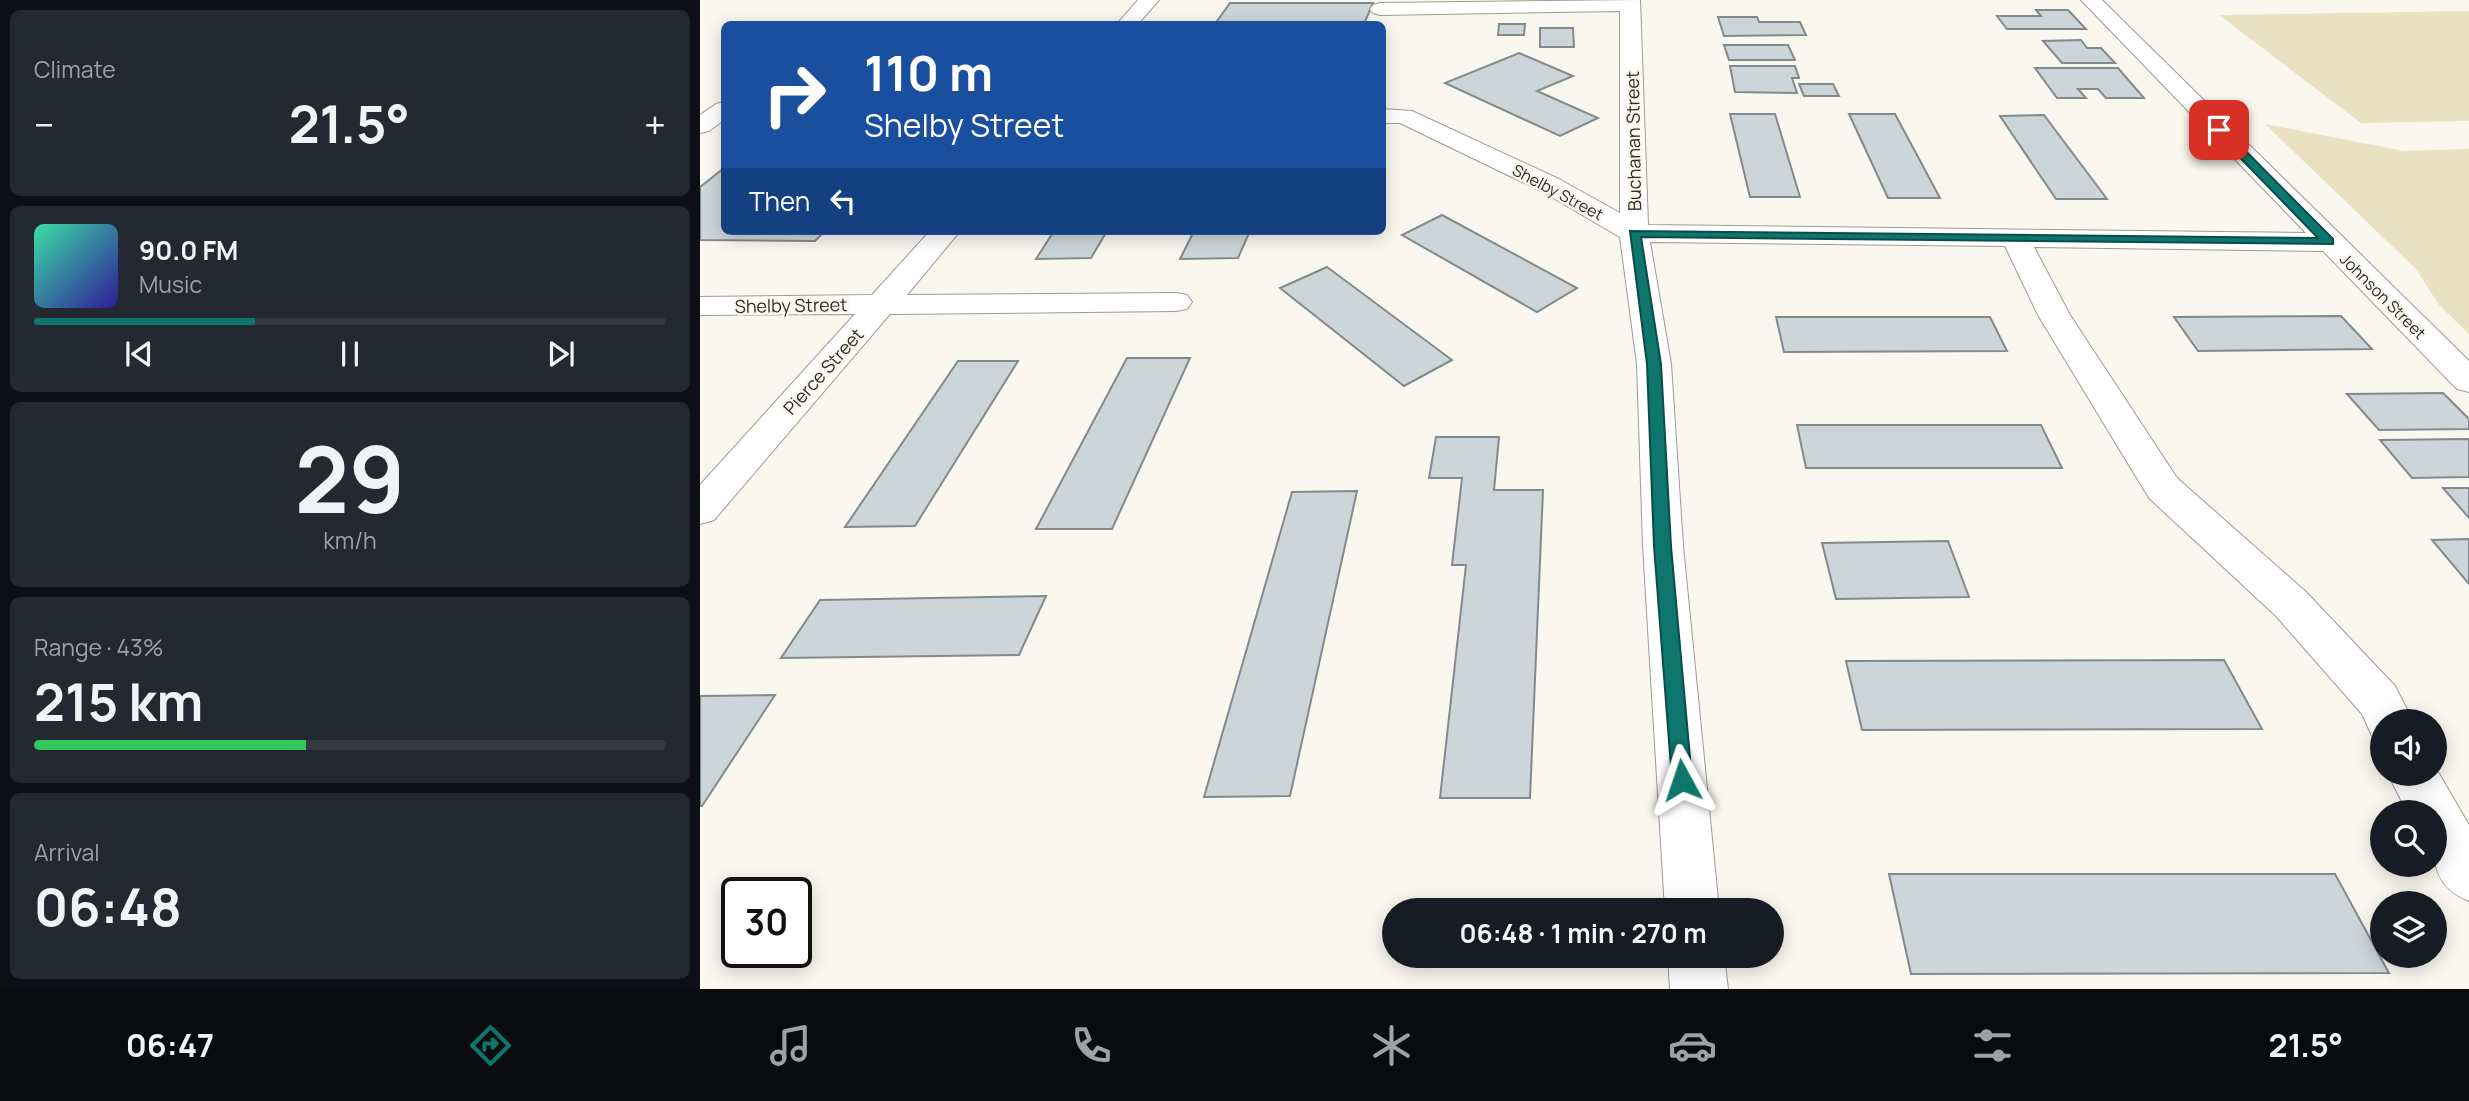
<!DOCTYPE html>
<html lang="en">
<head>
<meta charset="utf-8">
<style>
	body { margin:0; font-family:Manrope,sans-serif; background:#242831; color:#f1f3f6; height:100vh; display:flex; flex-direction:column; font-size:26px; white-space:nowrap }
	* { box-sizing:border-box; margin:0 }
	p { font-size:23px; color:#9ea1a6 }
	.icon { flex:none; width:38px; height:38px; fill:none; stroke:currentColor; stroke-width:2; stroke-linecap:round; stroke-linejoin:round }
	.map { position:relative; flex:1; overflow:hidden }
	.details { display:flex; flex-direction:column; gap:10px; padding:10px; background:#0d0f14; width:700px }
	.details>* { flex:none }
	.hud { position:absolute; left:21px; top:21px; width:665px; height:214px; border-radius:10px; box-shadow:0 4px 18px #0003; background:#1a4fa0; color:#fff; overflow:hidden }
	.buttons { position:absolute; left:1670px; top:709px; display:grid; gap:14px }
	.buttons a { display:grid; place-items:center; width:77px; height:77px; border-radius:50%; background:#171b24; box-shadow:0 4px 18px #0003; font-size:35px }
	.speed { position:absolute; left:21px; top:877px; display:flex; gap:14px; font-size:35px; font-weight:700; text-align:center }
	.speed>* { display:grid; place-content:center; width:91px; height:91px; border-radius:50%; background:#171b24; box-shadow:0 4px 18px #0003; line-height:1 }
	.speed .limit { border:4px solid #111; border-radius:10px; background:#fff; color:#111 }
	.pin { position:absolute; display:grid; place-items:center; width:60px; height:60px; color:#fff; margin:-30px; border-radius:14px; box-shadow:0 4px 10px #0006 }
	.me { position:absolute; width:77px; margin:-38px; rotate:355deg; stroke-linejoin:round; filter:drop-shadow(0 0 5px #0008) }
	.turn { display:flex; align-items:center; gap:24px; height:147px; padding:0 28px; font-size:32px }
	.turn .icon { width:91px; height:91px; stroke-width:2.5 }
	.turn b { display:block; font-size:49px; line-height:60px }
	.then { display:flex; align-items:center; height:66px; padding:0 28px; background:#0003; gap:14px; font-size:26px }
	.big { font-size:52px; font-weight:700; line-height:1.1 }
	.details .tile { flex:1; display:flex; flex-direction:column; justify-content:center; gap:10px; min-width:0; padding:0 24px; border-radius:10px; background:#242831 }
	.details .dial { align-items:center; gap:0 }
	.dial b { font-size:91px; line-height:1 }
	.song { display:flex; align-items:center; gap:21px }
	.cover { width:84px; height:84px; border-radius:10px; background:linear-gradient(135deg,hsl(160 70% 55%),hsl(250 70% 35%)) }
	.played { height:7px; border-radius:4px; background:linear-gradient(90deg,#0f766e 35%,#363941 35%) }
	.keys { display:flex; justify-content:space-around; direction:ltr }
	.heat { display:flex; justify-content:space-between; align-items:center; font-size:38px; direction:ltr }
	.charge { height:10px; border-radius:5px; background:linear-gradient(90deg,#34c759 43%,#363941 0) }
	.trip { position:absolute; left:682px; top:898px; width:402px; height:70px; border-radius:35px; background:#171b24; box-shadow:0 4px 18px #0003; font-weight:700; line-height:70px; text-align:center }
	.tab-bar { display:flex; height:112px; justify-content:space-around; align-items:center; background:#090b0e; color:#9ea1a6 }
	.tab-bar .icon { width:49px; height:49px }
	.tab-bar .on { color:#0f766e }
	.tab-bar b { font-size:32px; color:#f1f3f6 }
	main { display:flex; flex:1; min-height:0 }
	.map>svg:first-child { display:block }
	.green { fill:#eae1c3 }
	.building { fill:#ccd5d8; stroke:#828a8d; stroke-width:2 }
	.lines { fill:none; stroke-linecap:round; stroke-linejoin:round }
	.minor-casing { stroke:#9d9b94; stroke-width:2 }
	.minor { fill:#fff; fill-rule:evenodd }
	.route { fill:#0f766e; stroke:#0a4d48; stroke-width:2 }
	.labels { text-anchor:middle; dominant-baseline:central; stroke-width:5; stroke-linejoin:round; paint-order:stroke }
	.far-street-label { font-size:16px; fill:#2d2c29; stroke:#faf7ef }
	.street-label { font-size:18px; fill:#2d2c29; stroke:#faf7ef }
</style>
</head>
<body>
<main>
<section class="details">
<div class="tile"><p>Climate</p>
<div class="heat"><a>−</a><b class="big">21.5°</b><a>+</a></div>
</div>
<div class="tile">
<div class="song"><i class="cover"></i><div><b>90.0 FM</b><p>Music</p></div></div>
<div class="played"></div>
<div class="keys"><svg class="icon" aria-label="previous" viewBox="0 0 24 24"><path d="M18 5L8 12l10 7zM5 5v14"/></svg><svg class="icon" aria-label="pause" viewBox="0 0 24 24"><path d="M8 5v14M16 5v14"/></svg><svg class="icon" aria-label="next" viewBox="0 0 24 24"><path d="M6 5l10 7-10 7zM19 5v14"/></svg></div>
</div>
<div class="tile dial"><b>29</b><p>km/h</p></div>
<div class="tile"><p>Range · 43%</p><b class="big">215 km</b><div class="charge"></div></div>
<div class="tile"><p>Arrival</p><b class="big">06:48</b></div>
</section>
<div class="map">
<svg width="1769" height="989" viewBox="0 0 1769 989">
	<rect width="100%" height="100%" fill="#faf7ef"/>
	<!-- green -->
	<g class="green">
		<path d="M1769 11V121L1661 123 1519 15Z"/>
		<path d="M1565 124 1704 151 1769 149V334L1739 305 1716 269Z"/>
	</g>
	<!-- building -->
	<g class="building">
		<path d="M530 3H673L664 24H515Z"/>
		<path d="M1336 10H1368L1386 29H1307L1297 16H1341Z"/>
		<path d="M1018 17H1057L1059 22H1100L1106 35 1024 36Z"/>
		<path d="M799 24H825L824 35H798Z"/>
		<path d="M840 28H873L874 47H840Z"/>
		<path d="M1381 40 1387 48H1401L1415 63H1362L1343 41Z"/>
		<path d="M1024 45H1088L1095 60H1029Z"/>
		<path d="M819 53 873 76 837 91 898 118 860 136 745 83Z"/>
		<path d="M1030 66H1095L1099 78H1092L1097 93 1035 92Z"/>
		<path d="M1335 68H1418L1444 98H1406L1398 89H1378L1386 98H1357Z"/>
		<path d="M1099 84H1133L1139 96H1104Z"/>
		<path d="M1030 114H1075L1100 197H1050Z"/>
		<path d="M1149 114H1195L1240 198H1188Z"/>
		<path d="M1344 115 1407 199H1356L1300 116Z"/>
		<path d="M24 168V231H125L115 241 0 240V187Z"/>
		<path d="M742 215 877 288 837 312 702 235Z"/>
		<path d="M354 231H407L391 258 336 259Z"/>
		<path d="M494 231H550L538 258 480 259Z"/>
		<path d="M627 267 752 360 704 386 580 288Z"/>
		<path d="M1641 316 1672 349 1498 351 1474 317Z"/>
		<path d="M1076 317H1290L1307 351 1084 352Z"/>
		<path d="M427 358H490L412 529H336Z"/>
		<path d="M258 361H318L215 526 145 527Z"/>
		<path d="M1743 393 1769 419V429L1679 430 1647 394Z"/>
		<path d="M1097 425H1341L1362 468H1106Z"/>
		<path d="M736 437H799L794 490H843L830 798H740L766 565H752L762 478H729Z"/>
		<path d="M1769 439V477L1712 478 1680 440Z"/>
		<path d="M1743 488H1769V518Z"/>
		<path d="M657 491 590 796 504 797 592 492Z"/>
		<path d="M1769 539V584L1732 540Z"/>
		<path d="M1248 541 1269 597 1136 599 1122 543Z"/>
		<path d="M346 596 319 655 81 658 120 600Z"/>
		<path d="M1524 660 1562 729 1162 730 1146 661Z"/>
		<path d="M75 695 2 806H0V696Z"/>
		<path d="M1189 874H1635L1689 973 1211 974Z"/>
	</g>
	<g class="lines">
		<!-- minor casing -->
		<g class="minor-casing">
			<g id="minor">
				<path d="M438 0H459L438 24H417Z"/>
				<path d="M940 0 948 225 1606 233 1381 0H1402L1769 361V392L1757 389 1623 251 1334 247 1370 315 1477 478 1606 592 1695 686 1713 721H1682V739L1672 736 1662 714 1576 616 1449 498 1338 315 1305 246 950 242 971 364 983 546 1019 910H965L943 546 937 364 920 237 841 191 700 123H682V109L712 111 859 179 920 213V11L680 15 673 13 670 9 673 5 680 3Z"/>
				<path d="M24 102V120L9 131 0 133V115L16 104Z"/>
				<path d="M230 231H260L207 295 476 293 487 295 492 302 487 309 476 311 190 314 14 520 0 524V485L155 314 0 315V297L172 295Z"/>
				<path d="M1734 765 1769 825V901C1727 884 1734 851 1734 812H1707L1688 774H1734Z"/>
				<path d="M968 956H1024L1028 989H970Z"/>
			</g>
		</g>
		<!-- minor -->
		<use href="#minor" class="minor"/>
	</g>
	<!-- route -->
	<path class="route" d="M1515 128H1523L1633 239V244L941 237 961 364 971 546 992 780 989 787 982 789 975 787 972 780 954 546 947 364 930 231 1618 238 1515 132Z"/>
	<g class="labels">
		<!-- far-street labels -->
		<g class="far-street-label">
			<text transform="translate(858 192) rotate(28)">Shelby Street</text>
			<text transform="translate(1683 296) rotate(45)">Johnson Street</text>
		</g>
		<!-- street labels -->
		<g class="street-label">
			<text transform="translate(933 141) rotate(-91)">Buchanan Street</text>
			<text transform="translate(91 305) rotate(-1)">Shelby Street</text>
			<text transform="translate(123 371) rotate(-48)">Pierce Street</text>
		</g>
	</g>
</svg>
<div class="buttons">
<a><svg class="icon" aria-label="sound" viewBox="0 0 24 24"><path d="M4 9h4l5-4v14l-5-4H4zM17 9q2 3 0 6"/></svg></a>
<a><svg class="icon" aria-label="search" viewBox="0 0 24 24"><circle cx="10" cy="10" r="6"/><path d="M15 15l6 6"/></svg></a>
<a><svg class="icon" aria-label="layers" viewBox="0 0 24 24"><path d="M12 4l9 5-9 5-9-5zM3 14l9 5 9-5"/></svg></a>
</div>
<div class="speed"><div class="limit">30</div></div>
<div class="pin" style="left:1519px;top:130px;background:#d93025"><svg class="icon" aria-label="arrive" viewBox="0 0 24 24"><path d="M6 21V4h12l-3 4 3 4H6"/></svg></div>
<svg class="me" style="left:982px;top:780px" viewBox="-20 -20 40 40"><path d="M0-17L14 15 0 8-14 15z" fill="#0f766e" stroke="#fff" stroke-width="4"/></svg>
<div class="trip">06:48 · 1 min · 270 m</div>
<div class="hud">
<div class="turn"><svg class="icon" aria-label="right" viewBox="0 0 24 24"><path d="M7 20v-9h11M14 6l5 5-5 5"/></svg><div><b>110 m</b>Shelby Street</div></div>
<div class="then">Then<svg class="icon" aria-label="left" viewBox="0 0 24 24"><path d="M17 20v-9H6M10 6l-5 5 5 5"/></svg></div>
</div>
</div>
</main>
<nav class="tab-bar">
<b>06:47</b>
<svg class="icon on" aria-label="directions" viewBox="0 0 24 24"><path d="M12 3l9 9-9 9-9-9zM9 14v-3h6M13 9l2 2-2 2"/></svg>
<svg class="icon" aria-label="music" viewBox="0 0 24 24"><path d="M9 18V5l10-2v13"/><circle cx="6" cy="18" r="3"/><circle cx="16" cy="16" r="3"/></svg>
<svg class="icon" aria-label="phone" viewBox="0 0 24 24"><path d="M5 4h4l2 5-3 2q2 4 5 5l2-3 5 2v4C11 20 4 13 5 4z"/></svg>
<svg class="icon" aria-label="climate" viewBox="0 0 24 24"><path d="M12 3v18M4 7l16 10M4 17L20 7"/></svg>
<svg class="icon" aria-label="car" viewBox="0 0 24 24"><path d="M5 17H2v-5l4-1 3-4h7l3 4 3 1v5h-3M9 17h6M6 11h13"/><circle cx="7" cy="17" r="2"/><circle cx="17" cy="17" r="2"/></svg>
<svg class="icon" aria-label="filters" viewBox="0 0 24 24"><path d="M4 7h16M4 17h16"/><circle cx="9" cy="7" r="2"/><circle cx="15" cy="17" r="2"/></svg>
<b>21.5°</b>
</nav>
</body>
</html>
